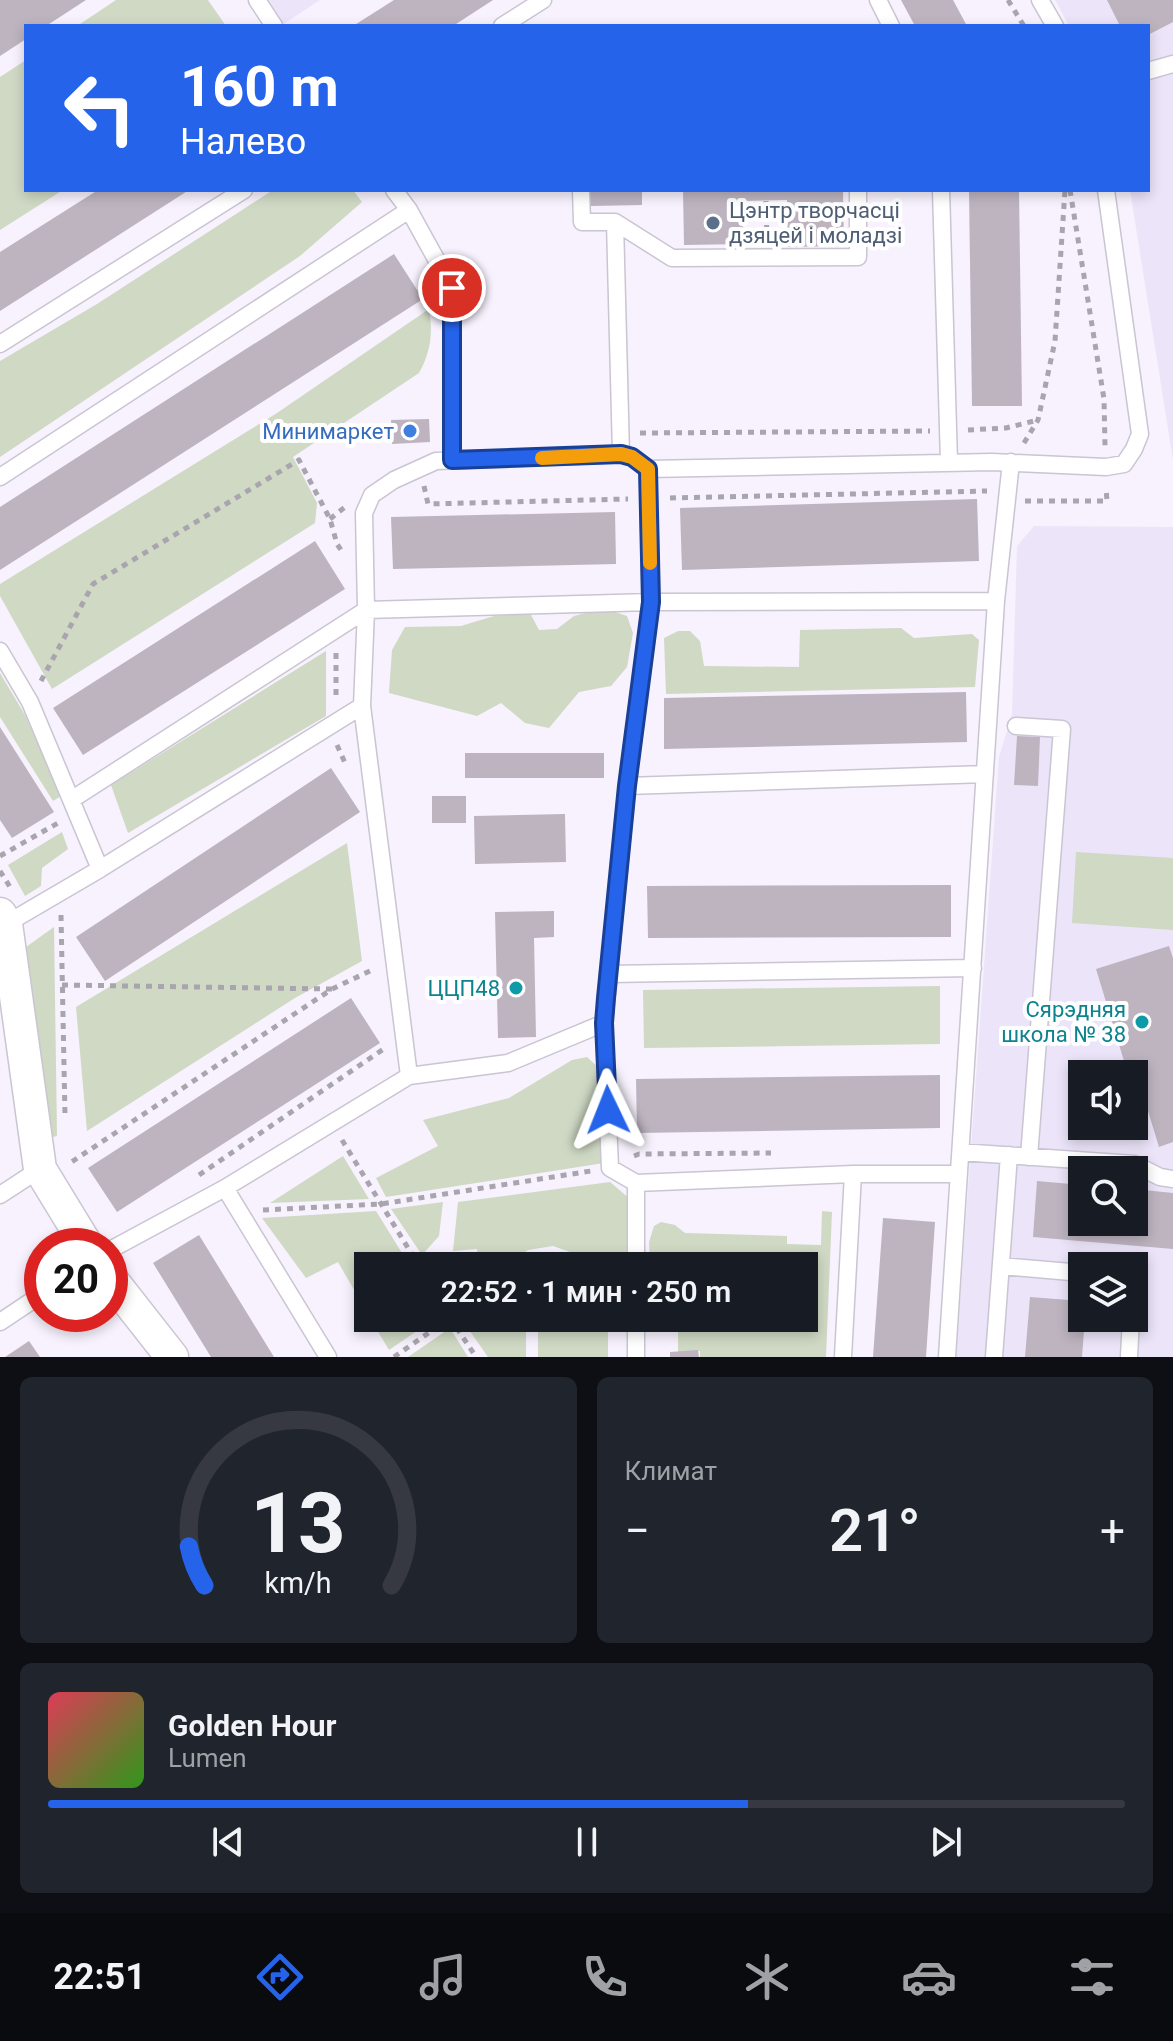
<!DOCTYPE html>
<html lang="ru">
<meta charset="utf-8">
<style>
body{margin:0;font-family:Roboto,sans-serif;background:#20242c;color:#f1f3f6;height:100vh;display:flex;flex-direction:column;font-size:30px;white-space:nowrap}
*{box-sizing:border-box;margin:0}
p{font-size:26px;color:#9ea1a6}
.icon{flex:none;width:44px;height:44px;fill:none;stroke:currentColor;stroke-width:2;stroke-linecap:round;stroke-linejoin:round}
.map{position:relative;height:1357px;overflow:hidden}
.panel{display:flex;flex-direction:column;gap:20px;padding:20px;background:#0d0f14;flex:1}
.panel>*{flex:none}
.top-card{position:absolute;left:24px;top:24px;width:1126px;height:168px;border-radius:0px;box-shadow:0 4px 12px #0003;background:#2563eb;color:#fff;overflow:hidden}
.tools{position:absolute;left:1068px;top:1060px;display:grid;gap:16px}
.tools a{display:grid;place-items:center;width:80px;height:80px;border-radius:0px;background:#171b24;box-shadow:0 4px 12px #0003;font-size:40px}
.speed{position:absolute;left:24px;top:1228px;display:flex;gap:16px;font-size:40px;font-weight:700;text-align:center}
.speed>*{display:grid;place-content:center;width:104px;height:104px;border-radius:50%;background:#171b24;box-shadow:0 4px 12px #0003;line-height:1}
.speed .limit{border:12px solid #d22;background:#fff;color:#111}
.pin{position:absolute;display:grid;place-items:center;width:68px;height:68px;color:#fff;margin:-34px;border:4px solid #fff;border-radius:50%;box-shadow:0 2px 8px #0007}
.me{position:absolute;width:88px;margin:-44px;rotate:358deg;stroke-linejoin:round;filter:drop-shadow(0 0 6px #0008)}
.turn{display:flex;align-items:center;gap:28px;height:168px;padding:0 24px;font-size:36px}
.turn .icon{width:104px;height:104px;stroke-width:2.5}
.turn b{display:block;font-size:56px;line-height:68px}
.big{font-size:60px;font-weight:600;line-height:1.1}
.panel .widget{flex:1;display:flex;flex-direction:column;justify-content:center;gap:12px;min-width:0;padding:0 28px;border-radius:12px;background:#20242c}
.panel .dial{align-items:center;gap:0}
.dial svg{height:208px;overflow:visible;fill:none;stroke:#363941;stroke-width:7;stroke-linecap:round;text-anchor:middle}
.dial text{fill:#f1f3f6;stroke:none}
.song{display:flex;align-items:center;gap:24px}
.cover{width:96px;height:96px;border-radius:12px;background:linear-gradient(135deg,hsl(350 70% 55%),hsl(110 70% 35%))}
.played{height:8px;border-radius:4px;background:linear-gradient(90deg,#2563eb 65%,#363941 65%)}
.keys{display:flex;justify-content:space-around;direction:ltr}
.heat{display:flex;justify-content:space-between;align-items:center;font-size:44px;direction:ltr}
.panel .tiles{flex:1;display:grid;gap:20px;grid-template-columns:1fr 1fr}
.widget:last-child{grid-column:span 2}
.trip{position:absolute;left:354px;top:1252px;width:464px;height:80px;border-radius:0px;background:#171b24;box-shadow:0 4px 12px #0003;font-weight:600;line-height:80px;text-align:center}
.tabs{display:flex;height:128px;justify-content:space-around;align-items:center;background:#090b0e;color:#9ea1a6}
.tabs .icon{width:56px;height:56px}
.tabs .on{color:#2563eb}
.tabs b{font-size:36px;color:#f1f3f6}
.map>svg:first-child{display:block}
.built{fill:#ece4f9;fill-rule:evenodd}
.green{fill:#cfd9c4}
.building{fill:#bdb4c0}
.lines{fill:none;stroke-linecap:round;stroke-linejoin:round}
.service-casing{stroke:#cac5d2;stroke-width:19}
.minor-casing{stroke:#cac5d2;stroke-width:35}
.path{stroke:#a9a5ae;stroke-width:5;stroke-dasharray:6 6;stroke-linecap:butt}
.service{stroke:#fff;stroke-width:16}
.minor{stroke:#fff;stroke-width:32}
.route-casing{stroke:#184099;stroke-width:20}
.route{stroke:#2563eb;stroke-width:14}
.slow{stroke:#f59e0b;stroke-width:14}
.service-dot{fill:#5c6f8a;stroke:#fff;stroke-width:3}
.shop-dot{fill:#3f7fe0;stroke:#fff;stroke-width:3}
.culture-dot{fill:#0f9aa8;stroke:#fff;stroke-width:3}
.labels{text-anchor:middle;stroke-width:8;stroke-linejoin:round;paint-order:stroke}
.service-label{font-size:22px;fill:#4e5e75;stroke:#fff;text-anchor:start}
.shop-label{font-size:22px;fill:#366cbe;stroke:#fff;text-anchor:end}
.culture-label{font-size:22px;fill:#0d838f;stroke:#fff;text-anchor:end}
</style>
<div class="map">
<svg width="1173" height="1357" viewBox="0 0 1173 1357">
<rect width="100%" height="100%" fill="#f7f2fd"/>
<path class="built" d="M266,0H320L282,25Z
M1055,0H1173V460L1130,190H1148V26H1069Z
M1034,526L1173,527V1357H956L999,757L1012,714L1017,546ZM1082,1074H1134V1126H1082ZM1082,1170H1134V1222H1082ZM1082,1266H1134V1318H1082Z"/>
<path class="green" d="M116,0H208L226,26H77Z
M26,60V190H63L0,230V77Z
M273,190H353L362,202L300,256L0,457V361L97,304Z
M429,309C433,333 431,351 419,373L293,457L317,503L315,523L52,689L0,596V584L277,413Z
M604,608L627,616L633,633L627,667L611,686L579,692L549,728L525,723L501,703L477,716L389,693L392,650L405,627L461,626L494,616L530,613L539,630L557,629L574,616Z
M901,628L914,638L972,634L979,640L975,687L666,694L664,638L678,631H690L700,641L704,666L799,667L800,630Z
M326,651V716L128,833L111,785Z
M0,673L25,715L61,796L53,801L0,717Z
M62,832L68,849L42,868L41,886L25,896L8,865Z
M347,843L362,961L295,998L87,1131L76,1007Z
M1076,852L1173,858V930L1072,923Z
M54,927L57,1136L45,1139L19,966L26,947Z
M940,986V1044L644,1048L643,990Z
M587,1057L598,1067L604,1163L386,1197L376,1178L438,1146L423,1120L509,1098L572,1060Z
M343,1156L369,1199L270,1203Z
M610,1182L630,1199V1266H599L587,1258L553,1246L528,1250L504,1266H478L477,1249L453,1251L458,1202Z
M443,1202L439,1236L422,1255L391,1209Z
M376,1211L410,1266H368V1314L338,1262L306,1278L262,1218Z
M822,1211L832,1212L826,1357H700V1351L678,1352V1324L651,1325V1318H804V1266H650L649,1242L654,1226L661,1222L675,1225L685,1233L787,1236V1244L821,1245Z
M370,1318H436L389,1350Z
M526,1326V1357H488L467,1327Z
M608,1326V1357H538V1327Z
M450,1328L468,1357H408Z"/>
<path class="building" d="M0,0H86L46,26H26V39L0,56Z
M394,0H493L453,26H353Z
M901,0H953L967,26H915Z
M1107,0H1173V22L1148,35V26H1120Z
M98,190H189L0,311V252Z
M590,190H642V205L590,206Z
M683,190H843L844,246L788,247L787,200L742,201L743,244L684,245Z
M969,190H1019L1022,406H972Z
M394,254L423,299L0,570V507Z
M429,419L430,442L392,444L391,420Z
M977,499L979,561L682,570L680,508Z
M615,512L616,564L393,569L391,517Z
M315,541L345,589L83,755L53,708Z
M966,692L967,742L664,749V698Z
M0,727L54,812L12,838L0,820Z
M1017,736L1040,737L1038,786L1014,785Z
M465,753H604V778H465Z
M331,768L360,812L105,981L76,937Z
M432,796H466V823H432Z
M565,814L566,862L475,864L474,816Z
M951,885V937L648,938L647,886Z
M554,911V937L534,938L536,1037L498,1038L495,912Z
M1169,946L1173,958V1142L1159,1147L1148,1111L1140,1113L1134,1095V1074H1128L1096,969Z
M351,998L380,1043L117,1212L88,1168Z
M940,1075V1128L637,1133L636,1079Z
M1037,1181L1082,1185V1222H1134V1189L1173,1193V1249L1033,1237Z
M883,1218L935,1222L926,1357H873Z
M199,1235L274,1357H211L153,1263Z
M1030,1297L1082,1301V1318H1085L1082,1357H1025Z
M29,1341L40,1357H5Z
M698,1350L699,1357H670V1352Z"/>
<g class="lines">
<defs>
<path id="service" d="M257,0L274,26
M878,0L891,26
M1040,0L1055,26
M502,26L543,0
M1148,71L1173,64
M394,190L409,210L452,288V460
M581,190L582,222H615L672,258L858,257V190
M941,190L949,462
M615,222L621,454
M0,344L244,190
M648,469L651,602L627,786L604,1023L610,1168L636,1183L853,1174H959
M0,477L409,210
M0,651L30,702L100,869L6,924
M1016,726L1062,729L1029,1157
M627,786L985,774
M71,800L366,610L651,602L996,601
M100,869L362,706
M608,974L973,968
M409,1076L362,706L366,610L364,513L372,495L394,480L436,461L621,454L632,457L648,469L992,462L1106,467L1124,464L1134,449L1140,434L1106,190
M961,1152L1134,1164L1160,1177L1173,1179
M636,1183V1266
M225,1188L409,1076L508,1063L604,1023
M0,1195L40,1169
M110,1250L225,1188L328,1357
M1001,1266L1082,1273
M636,1318V1357
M0,1322L42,1294
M843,1357L853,1174
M947,1357L996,601L1011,462
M994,1357L1009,1155
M1129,1357L1131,1318"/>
<path id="minor" d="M0,914L6,924L40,1169L87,1246
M110,1278L172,1357"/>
</defs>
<use href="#service" class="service-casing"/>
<use href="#minor" class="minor-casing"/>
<path class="path" d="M1008,0L1024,26
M1070,190L1104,399L1105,446
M766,201L767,240
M968,430L1006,428L1038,420
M640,433L930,431
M1024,443L1038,420L1055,341L1065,190
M424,486L428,504L628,499
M670,498L987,491
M1025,501H1107L1106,488
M330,519L345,507
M336,653V699
M41,681L93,584L299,460L330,519L337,544L343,553
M337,745L346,765
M0,856L58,823
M0,871L10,887
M61,915L65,1116
M62,985L332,989L70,1163
M332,989L372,970L371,967
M342,1140L419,1266
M634,1156L639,1154L771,1153
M199,1175L385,1048
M263,1210L381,1204L591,1171
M517,1266C539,1254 564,1251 586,1266
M450,1318L476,1357
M394,1357L450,1318"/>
<use href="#service" class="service"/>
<use href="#minor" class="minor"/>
</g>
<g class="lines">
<defs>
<path id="route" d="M452,288V460L621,454L632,457L648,469L651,602L627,786L606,998L604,1023L608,1110"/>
</defs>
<use href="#route" class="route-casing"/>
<use href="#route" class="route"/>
<path class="slow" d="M542,458L621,454L632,457L648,469L650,563"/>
</g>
<circle class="service-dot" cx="713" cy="223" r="8"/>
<circle class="shop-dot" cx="410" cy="431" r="8"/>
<g class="culture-dot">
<circle cx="516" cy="988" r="8"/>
<circle cx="1142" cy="1022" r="8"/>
</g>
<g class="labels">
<g class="service-label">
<text x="729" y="218">Цэнтр творчасці<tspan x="729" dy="25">дзяцей і моладзі</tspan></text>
</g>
<g class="shop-label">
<text x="394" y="439">Минимаркет</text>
</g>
<g class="culture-label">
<text x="500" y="996">ЦЦП48</text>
<text x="1126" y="1017">Сярэдняя<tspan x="1126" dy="25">школа № 38</tspan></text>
</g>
</g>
</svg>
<div class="tools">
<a><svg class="icon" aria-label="sound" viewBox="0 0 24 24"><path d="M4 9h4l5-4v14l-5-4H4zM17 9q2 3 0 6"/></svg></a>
<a><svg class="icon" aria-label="search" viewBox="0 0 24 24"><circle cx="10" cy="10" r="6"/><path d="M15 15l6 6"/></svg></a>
<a><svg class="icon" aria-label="layers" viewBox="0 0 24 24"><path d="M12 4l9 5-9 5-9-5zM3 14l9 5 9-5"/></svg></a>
</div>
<div class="speed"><div class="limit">20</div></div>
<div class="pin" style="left:452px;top:288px;background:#d93025"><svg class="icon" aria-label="arrive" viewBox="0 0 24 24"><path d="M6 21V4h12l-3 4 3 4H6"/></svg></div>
<svg class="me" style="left:608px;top:1110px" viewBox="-20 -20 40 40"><path d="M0-17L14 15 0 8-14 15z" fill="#2563eb" stroke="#fff" stroke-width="4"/></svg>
<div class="trip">22:52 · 1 мин · 250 m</div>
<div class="top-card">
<div class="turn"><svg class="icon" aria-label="left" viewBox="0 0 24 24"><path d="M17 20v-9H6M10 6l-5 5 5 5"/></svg><div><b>160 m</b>Налево</div></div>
</div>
</div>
<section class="panel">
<div class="tiles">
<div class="widget dial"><svg viewBox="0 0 100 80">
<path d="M14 69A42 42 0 1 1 86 69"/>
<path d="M14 69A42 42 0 0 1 8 54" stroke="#2563eb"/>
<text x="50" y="56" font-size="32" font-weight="700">13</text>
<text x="50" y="72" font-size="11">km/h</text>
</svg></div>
<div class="widget"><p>Климат</p>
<div class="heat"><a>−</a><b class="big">21°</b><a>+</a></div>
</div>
<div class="widget">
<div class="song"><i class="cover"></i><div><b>Golden Hour</b><p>Lumen</p></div></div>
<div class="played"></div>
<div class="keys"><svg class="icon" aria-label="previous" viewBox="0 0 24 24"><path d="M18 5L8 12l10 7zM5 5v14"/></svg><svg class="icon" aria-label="pause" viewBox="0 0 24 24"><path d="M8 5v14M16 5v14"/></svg><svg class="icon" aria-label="next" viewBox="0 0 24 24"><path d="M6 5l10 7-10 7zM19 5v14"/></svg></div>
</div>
</div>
</section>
<nav class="tabs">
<b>22:51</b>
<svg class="icon on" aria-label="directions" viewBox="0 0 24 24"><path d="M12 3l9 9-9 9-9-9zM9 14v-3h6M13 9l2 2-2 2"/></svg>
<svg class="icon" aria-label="music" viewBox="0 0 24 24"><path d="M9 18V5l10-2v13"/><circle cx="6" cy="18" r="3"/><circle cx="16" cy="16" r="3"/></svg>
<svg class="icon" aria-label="phone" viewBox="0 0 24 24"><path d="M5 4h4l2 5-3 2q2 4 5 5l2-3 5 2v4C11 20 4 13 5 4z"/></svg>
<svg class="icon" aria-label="climate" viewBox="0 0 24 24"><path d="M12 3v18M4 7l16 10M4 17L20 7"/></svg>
<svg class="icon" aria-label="car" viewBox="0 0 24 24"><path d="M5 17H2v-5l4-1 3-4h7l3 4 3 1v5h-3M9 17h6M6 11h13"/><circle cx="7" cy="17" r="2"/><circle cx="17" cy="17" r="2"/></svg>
<svg class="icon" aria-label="filters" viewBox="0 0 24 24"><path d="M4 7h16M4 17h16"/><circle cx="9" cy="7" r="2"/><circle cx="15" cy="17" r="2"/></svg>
</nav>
